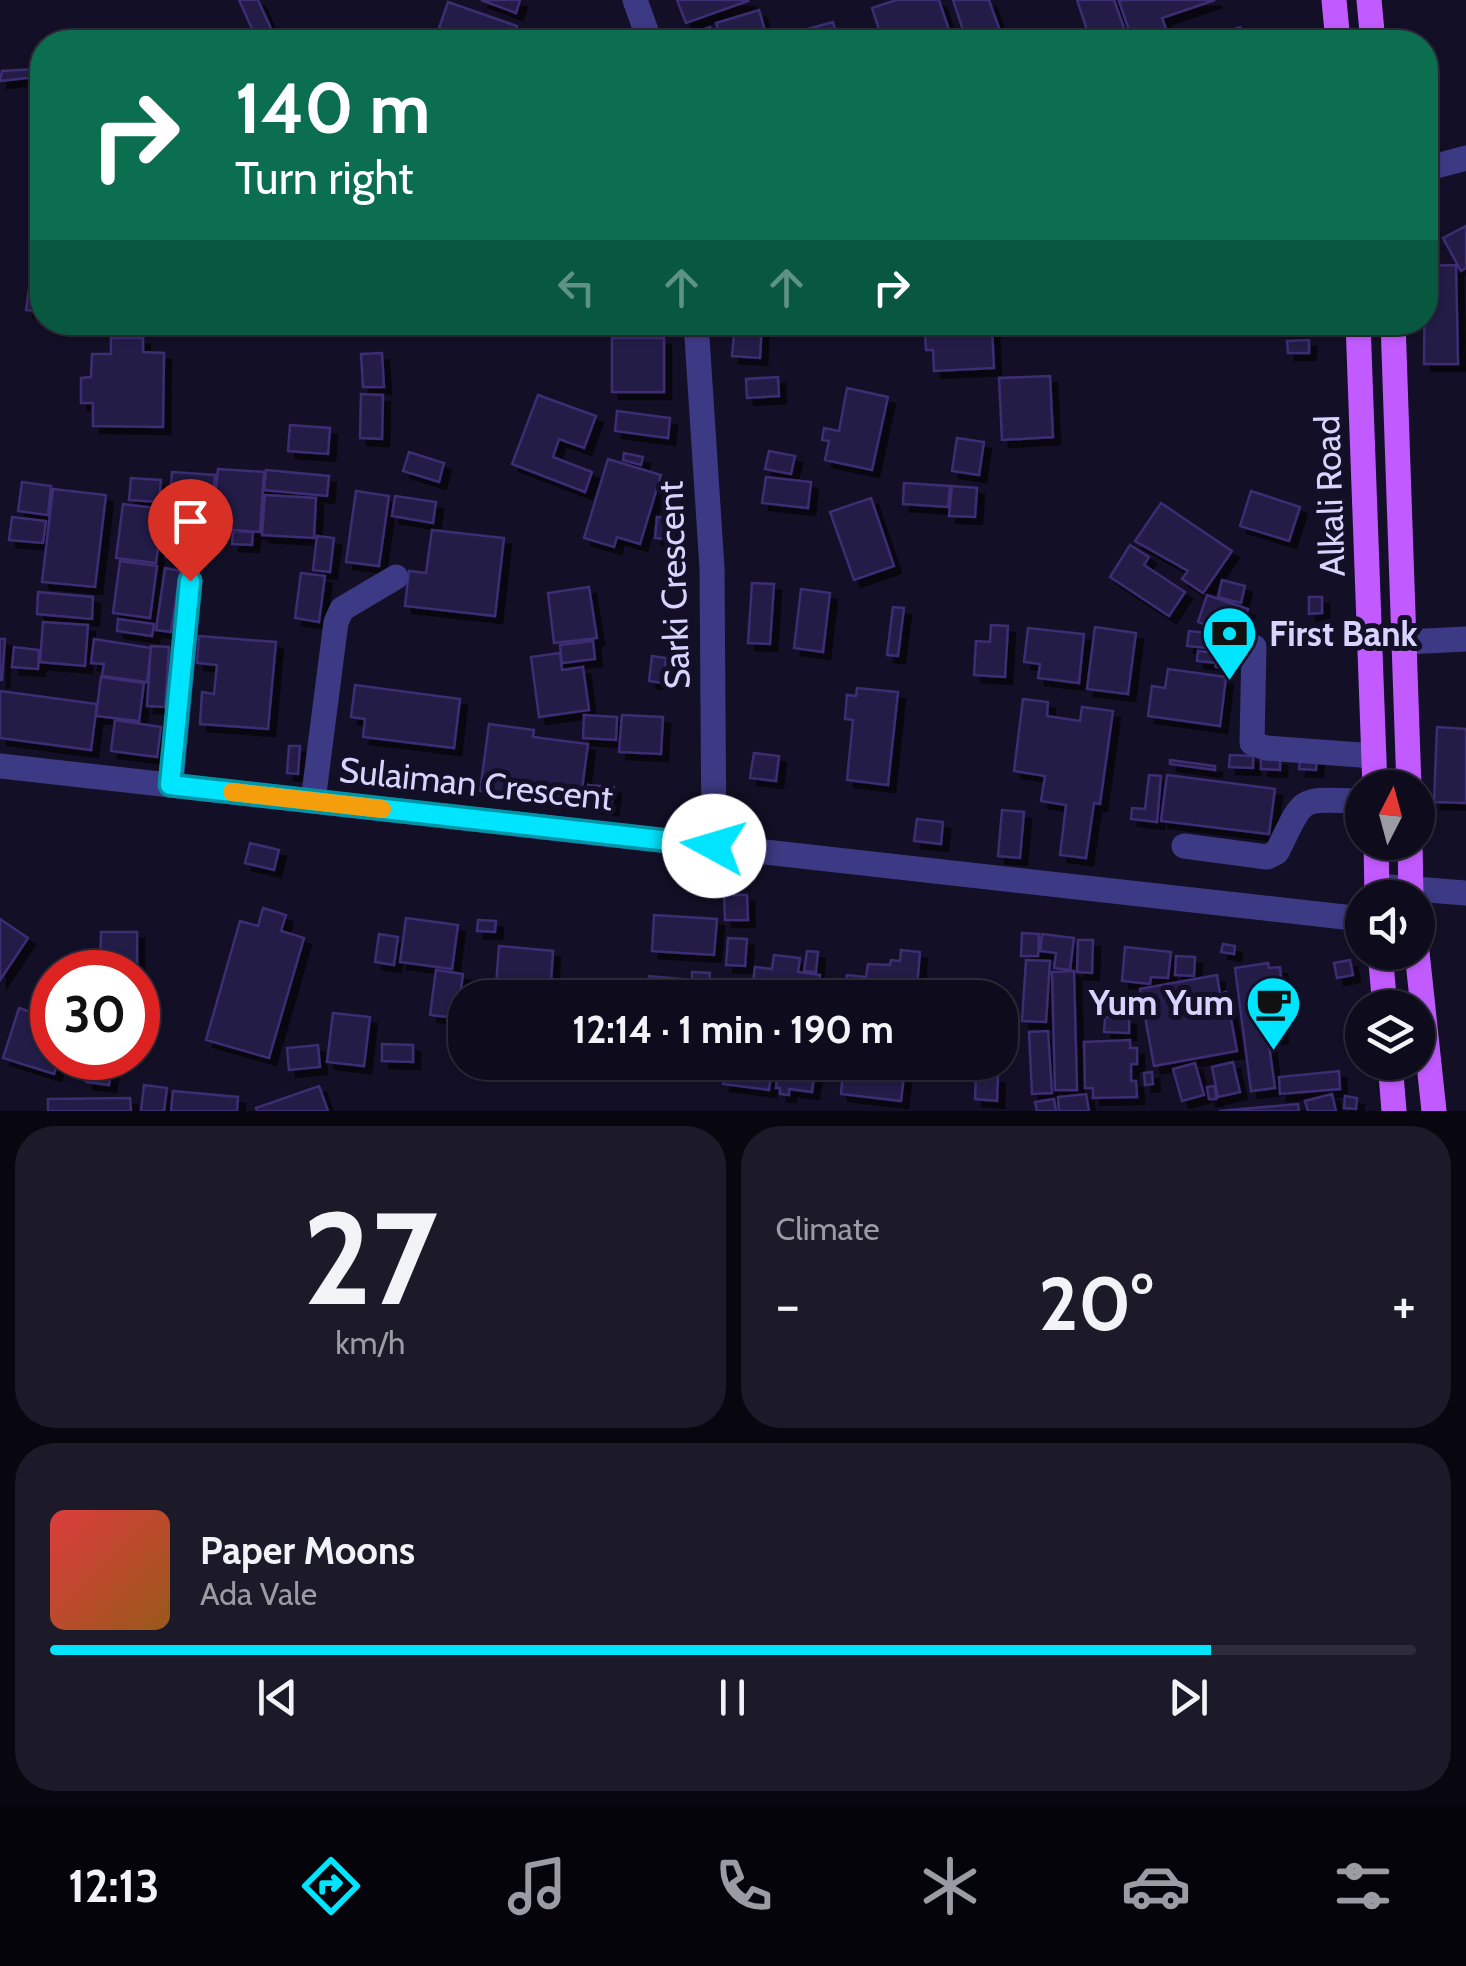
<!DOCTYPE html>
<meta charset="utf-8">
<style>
body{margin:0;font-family:Cabin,sans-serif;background:#1c1929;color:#f1f3f6;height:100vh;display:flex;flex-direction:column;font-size:38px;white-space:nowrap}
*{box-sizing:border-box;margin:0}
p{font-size:32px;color:#9b9ba3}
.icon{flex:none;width:55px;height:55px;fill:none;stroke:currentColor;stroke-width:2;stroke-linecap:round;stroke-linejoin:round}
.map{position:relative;height:1111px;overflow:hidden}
.panel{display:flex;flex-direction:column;gap:15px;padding:15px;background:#08060f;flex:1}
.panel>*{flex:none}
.top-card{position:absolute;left:30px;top:30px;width:1408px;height:305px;border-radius:40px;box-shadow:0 2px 8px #0004,0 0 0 2px #2e2b3b;background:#0b6e4f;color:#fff;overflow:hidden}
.needle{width:65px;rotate:6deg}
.fabs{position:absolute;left:1345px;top:770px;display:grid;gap:20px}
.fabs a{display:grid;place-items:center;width:90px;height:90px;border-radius:50%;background:#0e0b1c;box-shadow:0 2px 8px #0004,0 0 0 2px #2e2b3b;font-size:50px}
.speed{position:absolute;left:30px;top:950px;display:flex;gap:20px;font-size:50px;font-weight:700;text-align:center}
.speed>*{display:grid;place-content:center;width:130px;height:130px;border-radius:50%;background:#0e0b1c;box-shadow:0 2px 8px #0004,0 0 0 2px #2e2b3b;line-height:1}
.speed .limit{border:15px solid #d22;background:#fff;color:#111}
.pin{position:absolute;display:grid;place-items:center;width:85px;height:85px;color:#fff;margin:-102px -42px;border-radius:50% 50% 50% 0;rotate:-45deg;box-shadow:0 0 10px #0007}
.pin .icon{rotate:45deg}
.me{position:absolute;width:110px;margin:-55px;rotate:276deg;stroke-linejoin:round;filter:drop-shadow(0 0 8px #0008)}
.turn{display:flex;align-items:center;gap:35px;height:210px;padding:0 40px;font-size:45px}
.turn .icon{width:130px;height:130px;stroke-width:2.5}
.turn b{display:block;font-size:70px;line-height:85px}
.lanes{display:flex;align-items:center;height:95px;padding:0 40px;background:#0003;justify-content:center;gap:50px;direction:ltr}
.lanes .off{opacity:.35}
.big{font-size:75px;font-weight:700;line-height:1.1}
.panel .tile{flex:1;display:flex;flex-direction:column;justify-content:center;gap:15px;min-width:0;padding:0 35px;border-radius:40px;background:#1c1929}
.panel .dial{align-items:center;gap:0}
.dial b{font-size:130px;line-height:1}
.song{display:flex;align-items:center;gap:30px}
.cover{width:120px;height:120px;border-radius:15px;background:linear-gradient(135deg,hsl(0 70% 55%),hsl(30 70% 35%))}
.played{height:10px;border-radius:5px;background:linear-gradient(90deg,#00e5ff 85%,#2e2b3b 85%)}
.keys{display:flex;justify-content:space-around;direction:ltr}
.heat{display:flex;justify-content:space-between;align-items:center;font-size:55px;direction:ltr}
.panel .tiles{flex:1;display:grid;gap:15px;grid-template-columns:1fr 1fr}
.tile:last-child{grid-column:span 2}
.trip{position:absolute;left:448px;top:980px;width:570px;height:100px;border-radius:40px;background:#0e0b1c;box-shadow:0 2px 8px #0004,0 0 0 2px #2e2b3b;font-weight:700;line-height:100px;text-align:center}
.tab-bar{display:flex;height:160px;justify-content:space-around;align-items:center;background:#06040b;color:#9b9ba3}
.tab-bar .icon{width:70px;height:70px}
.tab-bar .selected{color:#00e5ff}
.tab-bar b{font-size:45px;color:#f1f3f6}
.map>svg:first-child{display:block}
.building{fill:#241b47;stroke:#3b2d73;stroke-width:2.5;filter:url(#shadow)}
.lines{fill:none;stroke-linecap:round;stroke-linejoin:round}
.minor{stroke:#3d3a85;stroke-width:25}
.major{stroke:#c25bff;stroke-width:25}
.route-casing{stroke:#0095a6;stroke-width:25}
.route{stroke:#00e5ff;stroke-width:18}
.slow{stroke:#f59e0b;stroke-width:18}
.labels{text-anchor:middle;stroke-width:10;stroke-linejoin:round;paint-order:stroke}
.street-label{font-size:35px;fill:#d9d4ff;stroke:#130f26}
.poi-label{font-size:35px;font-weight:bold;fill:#d9d4ff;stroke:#130f26;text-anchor:start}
</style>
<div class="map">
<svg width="1466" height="1111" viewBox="0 0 1466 1111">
<defs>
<filter id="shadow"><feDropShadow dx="7" dy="7" stdDeviation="0" flood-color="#0009"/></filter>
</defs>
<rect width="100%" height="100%" fill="#130f26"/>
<path class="building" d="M239,0H258L277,42H258Z
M481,0H520L516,13Z
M677,0H747L748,1L686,23Z
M896,0H939L953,42H883L872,8Z
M953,0H989L1004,42H967Z
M1077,0H1114L1129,42H1091Z
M1124,0H1215L1162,18L1171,42H1133L1119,1Z
M448,2L517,26L512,42H482L439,28Z
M759,10L766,34L737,42H722L716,23Z
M833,22L838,40L807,42L804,30Z
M710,27L716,42H686L684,36Z
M1240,27L1245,42H1195Z
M35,69L36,77L0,81L2,71Z
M42,119V178L31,121Z
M1466,226V268L1461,271L1443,238Z
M1456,265L1458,364H1424L1425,266Z
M32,268L42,270V312L26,310Z
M735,322H762L760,358L732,356Z
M932,322H984V329H992L994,368L934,371L933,350H926L925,332H932Z
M111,338H143V352L164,353L163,427L93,426V403H81V378L91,377L92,354H111Z
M612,338H664V392H612Z
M1309,340V353H1288L1287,341Z
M382,353L384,387H363L361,354Z
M1050,376L1053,437L1002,440L999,378Z
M778,377L779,396L747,398L746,379Z
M847,388L888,397L872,470L825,460L829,441L822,440L824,428L839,431Z
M361,394L383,395L382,439L360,438Z
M538,395L596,416L584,448L559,439L553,457L592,472L585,492L512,464Z
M617,411L670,418L668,438L615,431Z
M290,425L330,428L328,454L288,451Z
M957,438L984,442L979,475L952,471Z
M769,451L795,456L791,474L765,469Z
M409,452L444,463L439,482L403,471Z
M624,453L643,457L641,465L623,460Z
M608,459L661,475L640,544L617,537L614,547L584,538Z
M218,469L264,472L260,532L221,529L223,498L215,497Z
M266,470L329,476L327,496L264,490Z
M172,472L215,475L211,528L168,525Z
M766,477L811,482L808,508L762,503Z
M131,478L161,480L159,502L129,500Z
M22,482L51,486L48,515L18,511Z
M904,483L950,486L948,507L903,504Z
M952,486L977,488L975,517L949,516Z
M53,489L106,495L95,587L42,582Z
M356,491L389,496L379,566L346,562Z
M1251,491L1300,507L1289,541L1240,526Z
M265,495L316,498L314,538L262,535Z
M395,496L436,502L433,523L392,516Z
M871,498L894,566L854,580L830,512Z
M1161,503L1232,551L1203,593L1182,579L1188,571L1135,541Z
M123,504L163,509L156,563L116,558Z
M12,517L46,521L43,543L9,540Z
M657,517L675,519L673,540L655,538Z
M432,530L504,538L495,616L405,606L409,571L426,573Z
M233,531L253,532L252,545L232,544Z
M317,536L334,538L330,572L313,570Z
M167,542L182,543L181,558L166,557Z
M1130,545L1149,557L1144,565L1185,592L1169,616L1110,577Z
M120,561L157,566L150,618L113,613Z
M165,568L180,571L171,632L156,630Z
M301,573L325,576L319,622L295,618Z
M1222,580L1245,586L1241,603L1218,597Z
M752,583L774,584L770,644L748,643Z
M589,587L597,638L554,643L548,593Z
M801,589L830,593L823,652L794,648Z
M38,592L93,597L92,619L37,614Z
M1207,595L1248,609L1238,636L1198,622Z
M1309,597H1322V613L1309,614Z
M893,607L904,608L898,656L887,655Z
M118,619L154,624L152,636L117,631Z
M43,622L88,625L85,666L40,662Z
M991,625L1008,626L1005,677L974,675L976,641L990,642Z
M1294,626L1313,629L1311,641L1292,639Z
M1095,627L1136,633L1128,694L1087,689Z
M1028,628L1084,634L1079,683L1038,678L1040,664L1024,662Z
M1189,631L1227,635L1225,650L1187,646Z
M199,636L276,642L268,729L200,724L202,692L214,694L217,665L197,663Z
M0,639H5L2,680H0Z
M94,639L151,648L147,682L102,676L104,664L91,663Z
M593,641L595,659L562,663L560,645Z
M151,646L169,647L165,707L147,706Z
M14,647L39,650L38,669L12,667Z
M1198,651L1225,654L1224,668L1216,667V663L1197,661Z
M560,653L562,670L583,667L589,710L539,717L531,657Z
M652,656L666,658L663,683L649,681Z
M1168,669L1226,677L1220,726L1148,716L1152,686L1165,688Z
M101,677L144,683L139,721L96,716Z
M355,685L460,699L454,748L363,737L365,719L351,717Z
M857,688L898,692L888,785L847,780L853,720L845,719L847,695L856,696Z
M0,691L97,704L91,750L0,738Z
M1023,699L1048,702L1047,716L1080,721L1082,707L1113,711L1100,804L1094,803L1086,858L1060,855L1066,805L1041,801L1045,776L1014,771Z
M584,715L617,717L616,740L583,738Z
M622,715L663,717L661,754L619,752Z
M115,720L161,727L157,757L111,751Z
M489,724L534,730L533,737L588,744L580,804L480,791Z
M1437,727L1466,729V803L1434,802Z
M289,746H300L298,774L287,773Z
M754,753L779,756L776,781L750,778Z
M1230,755L1253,756V768L1229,767Z
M1261,758L1280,759V770L1261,769Z
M1300,759H1317L1316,770L1299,769Z
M1170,760L1215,766V770L1170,764Z
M1149,775L1161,776L1157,822L1131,819L1132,808L1145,809Z
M1167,775L1275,789L1269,834L1161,821Z
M588,785L614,787L611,808L586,805Z
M1002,810L1024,812L1020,858L998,856Z
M917,819L943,822L941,844L914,841Z
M250,843L279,850L274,870L245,863Z
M724,895H747L748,920H725Z
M263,908L286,915L281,931L304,938L269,1058L206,1040L240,921L258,926Z
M654,915L717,919L714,955L652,951Z
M406,918L458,925L452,969L400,962Z
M0,919L28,938L0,980Z
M478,920L496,921L495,932L477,931Z
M101,932H137V972H100Z
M1022,933L1039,934L1038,956H1021Z
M379,934L398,937L394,965L375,962Z
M1042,934L1074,938L1070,970L1054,968L1056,953L1040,951Z
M728,938L747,939L745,966L726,965Z
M1078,940H1093L1092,973L1077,972Z
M1223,944L1235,946L1234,954L1221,952Z
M499,946L553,951L550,998H495Z
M1125,947L1171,952L1168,978L1151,977L1150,984L1122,981Z
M901,950L920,952L916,998H844L847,975L866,977L868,964L890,965L891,960L900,961Z
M807,951L818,952L816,972L804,971Z
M774,955L800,958L798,972L820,975L817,998H751L755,967L772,969Z
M1176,956L1195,957L1194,976L1175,975Z
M1026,960L1050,961L1046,1022L1022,1021Z
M1350,960L1353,975L1337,978L1334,963Z
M1268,963L1269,968L1280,967L1282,986L1262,988L1265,1018L1279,1016L1281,1036L1268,1038L1275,1088L1251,1091L1235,968Z
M436,970L463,974L457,1018L430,1015Z
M1074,971L1077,1090H1055L1052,972Z
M692,972L710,973L708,998H647L649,976L692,980Z
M1217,975L1220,994L1226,992L1237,1051L1154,1066L1140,989Z
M940,990L1001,997L1000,1001V998H939Z
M19,1008L52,1019V1058H59L54,1074L3,1058Z
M333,1013L370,1017L364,1066L327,1062Z
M1105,1017L1129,1018V1033L1104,1032Z
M1048,1031L1052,1093L1032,1094L1029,1032Z
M1130,1040V1048H1137V1064H1131V1081H1136L1137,1097L1093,1098V1088H1085L1084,1042Z
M382,1044L413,1045V1062L382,1061Z
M318,1045L320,1067L289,1070L287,1048Z
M726,1062L773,1063L769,1090L723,1084Z
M844,1062L905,1067L901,1101L841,1094Z
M1233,1062L1240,1092L1218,1097L1212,1067Z
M1195,1063L1204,1095L1182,1101L1173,1069Z
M778,1065L815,1069L812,1092L789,1089V1095L780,1094V1088H776Z
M88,1067L111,1070L109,1085L86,1082Z
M1339,1071L1340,1089L1280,1094L1279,1077Z
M1152,1072L1153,1084L1145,1085L1144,1073Z
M976,1075L998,1077L997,1101L975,1099Z
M144,1085L167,1088L164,1111H141Z
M319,1086L328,1111H257L256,1108Z
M1215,1086L1216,1099H1209L1207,1087Z
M173,1091L238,1097L237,1111H171Z
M1086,1094L1089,1111H1059L1058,1097Z
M1332,1094L1336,1111H1308L1305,1101Z
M1345,1096L1357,1098L1356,1109L1344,1108Z
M130,1098L131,1111H48V1099Z
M1054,1099L1056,1111H1037L1035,1102Z
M1298,1104L1299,1111H1219Z"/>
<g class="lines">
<path class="minor" d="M635,0L650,42
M1425,169L1466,158
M696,322L712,568L714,846
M1406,642L1466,639
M1254,647L1252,743L1266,748L1374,756
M0,766L1362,919
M171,785L190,581
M313,801L336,622L342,609L396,577
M1184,846L1267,857L1277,852C1306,793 1297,800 1362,801
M1377,886L1466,893"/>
<path class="major" d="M1334,0L1338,42
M1369,0L1373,42
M1358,322L1375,788
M1393,322L1409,788
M1376,842L1377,898
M1410,842L1411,898
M1380,952L1385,1008
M1417,952L1434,1111
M1390,1062L1394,1111"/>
</g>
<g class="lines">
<defs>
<path id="route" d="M190,581L170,785L714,846"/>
</defs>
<use href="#route" class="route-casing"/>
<use href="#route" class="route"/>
<path class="slow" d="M232,792L382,809"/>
</g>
<defs>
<symbol id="bank-pin" viewBox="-11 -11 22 30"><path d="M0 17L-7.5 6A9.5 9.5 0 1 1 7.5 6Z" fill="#00e5ff" stroke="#130f26"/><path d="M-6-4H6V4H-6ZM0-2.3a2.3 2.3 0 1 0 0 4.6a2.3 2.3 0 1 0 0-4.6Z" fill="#111"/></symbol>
<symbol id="cafe-pin" viewBox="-11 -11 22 30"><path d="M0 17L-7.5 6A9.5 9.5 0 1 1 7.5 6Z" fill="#00e5ff" stroke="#130f26"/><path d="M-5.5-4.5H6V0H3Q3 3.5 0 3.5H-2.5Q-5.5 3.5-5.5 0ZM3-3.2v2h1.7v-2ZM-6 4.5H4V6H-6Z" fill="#111"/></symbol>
</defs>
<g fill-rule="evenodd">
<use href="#bank-pin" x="1198" y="602" width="63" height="86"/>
<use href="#cafe-pin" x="1242" y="972" width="63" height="86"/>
</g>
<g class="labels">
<g class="street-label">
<text transform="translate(1330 496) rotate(-92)" y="12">Alkali Road</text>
<text transform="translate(674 585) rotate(-92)" y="12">Sarki Crescent</text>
<text transform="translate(476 784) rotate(6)" y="12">Sulaiman Crescent</text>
</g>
<g class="poi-label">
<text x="1269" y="646">First Bank</text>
<text x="1234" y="1015" text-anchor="end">Yum Yum</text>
</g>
</g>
</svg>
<div class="fabs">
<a><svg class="needle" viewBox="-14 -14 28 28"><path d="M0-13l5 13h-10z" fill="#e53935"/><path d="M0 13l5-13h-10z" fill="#9b9ba3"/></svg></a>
<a><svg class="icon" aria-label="sound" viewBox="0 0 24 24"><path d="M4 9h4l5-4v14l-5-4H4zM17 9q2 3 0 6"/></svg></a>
<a><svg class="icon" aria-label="layers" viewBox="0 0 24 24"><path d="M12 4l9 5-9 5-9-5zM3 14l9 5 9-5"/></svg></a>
</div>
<div class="speed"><div class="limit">30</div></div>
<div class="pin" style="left:190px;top:581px;background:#d93025"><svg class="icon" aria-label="arrive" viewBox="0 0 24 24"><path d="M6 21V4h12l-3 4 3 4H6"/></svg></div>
<svg class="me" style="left:714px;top:846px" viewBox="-20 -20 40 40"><circle r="19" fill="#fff"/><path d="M0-13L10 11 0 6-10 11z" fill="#00e5ff"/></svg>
<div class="trip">12:14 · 1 min · 190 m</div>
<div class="top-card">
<div class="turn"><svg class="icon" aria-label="right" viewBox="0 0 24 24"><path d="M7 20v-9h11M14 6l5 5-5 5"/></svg><div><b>140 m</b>Turn right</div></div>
<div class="lanes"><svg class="icon off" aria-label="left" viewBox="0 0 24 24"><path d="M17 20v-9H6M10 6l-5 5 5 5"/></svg><svg class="icon off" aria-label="ahead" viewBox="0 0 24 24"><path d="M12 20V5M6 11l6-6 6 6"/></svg><svg class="icon off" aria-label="ahead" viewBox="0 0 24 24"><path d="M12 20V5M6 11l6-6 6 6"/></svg><svg class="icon" aria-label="right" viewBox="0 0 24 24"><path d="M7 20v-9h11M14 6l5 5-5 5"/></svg></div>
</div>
</div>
<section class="panel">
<div class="tiles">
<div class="tile dial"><b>27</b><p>km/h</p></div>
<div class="tile"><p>Climate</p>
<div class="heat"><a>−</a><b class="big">20°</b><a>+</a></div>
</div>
<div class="tile">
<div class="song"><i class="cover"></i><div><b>Paper Moons</b><p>Ada Vale</p></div></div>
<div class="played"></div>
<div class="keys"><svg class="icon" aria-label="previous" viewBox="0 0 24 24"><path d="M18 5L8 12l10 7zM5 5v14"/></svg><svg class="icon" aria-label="pause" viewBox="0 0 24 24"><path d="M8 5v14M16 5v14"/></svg><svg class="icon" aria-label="next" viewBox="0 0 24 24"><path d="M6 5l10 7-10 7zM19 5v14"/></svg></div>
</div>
</div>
</section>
<nav class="tab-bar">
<b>12:13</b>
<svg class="icon selected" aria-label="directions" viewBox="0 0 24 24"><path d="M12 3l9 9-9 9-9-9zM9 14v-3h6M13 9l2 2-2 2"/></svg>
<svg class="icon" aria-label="music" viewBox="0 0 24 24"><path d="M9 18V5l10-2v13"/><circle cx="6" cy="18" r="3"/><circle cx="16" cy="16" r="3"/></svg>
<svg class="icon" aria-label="phone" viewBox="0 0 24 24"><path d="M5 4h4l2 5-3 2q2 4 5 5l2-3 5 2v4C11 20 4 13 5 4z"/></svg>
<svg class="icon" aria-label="climate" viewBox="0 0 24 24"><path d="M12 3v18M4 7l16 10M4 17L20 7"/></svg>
<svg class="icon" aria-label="car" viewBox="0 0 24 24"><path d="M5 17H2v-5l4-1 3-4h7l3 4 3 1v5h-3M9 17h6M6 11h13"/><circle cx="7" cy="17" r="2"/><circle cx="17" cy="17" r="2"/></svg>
<svg class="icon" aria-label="filters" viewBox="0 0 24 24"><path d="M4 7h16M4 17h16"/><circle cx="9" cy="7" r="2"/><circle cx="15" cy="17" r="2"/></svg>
</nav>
